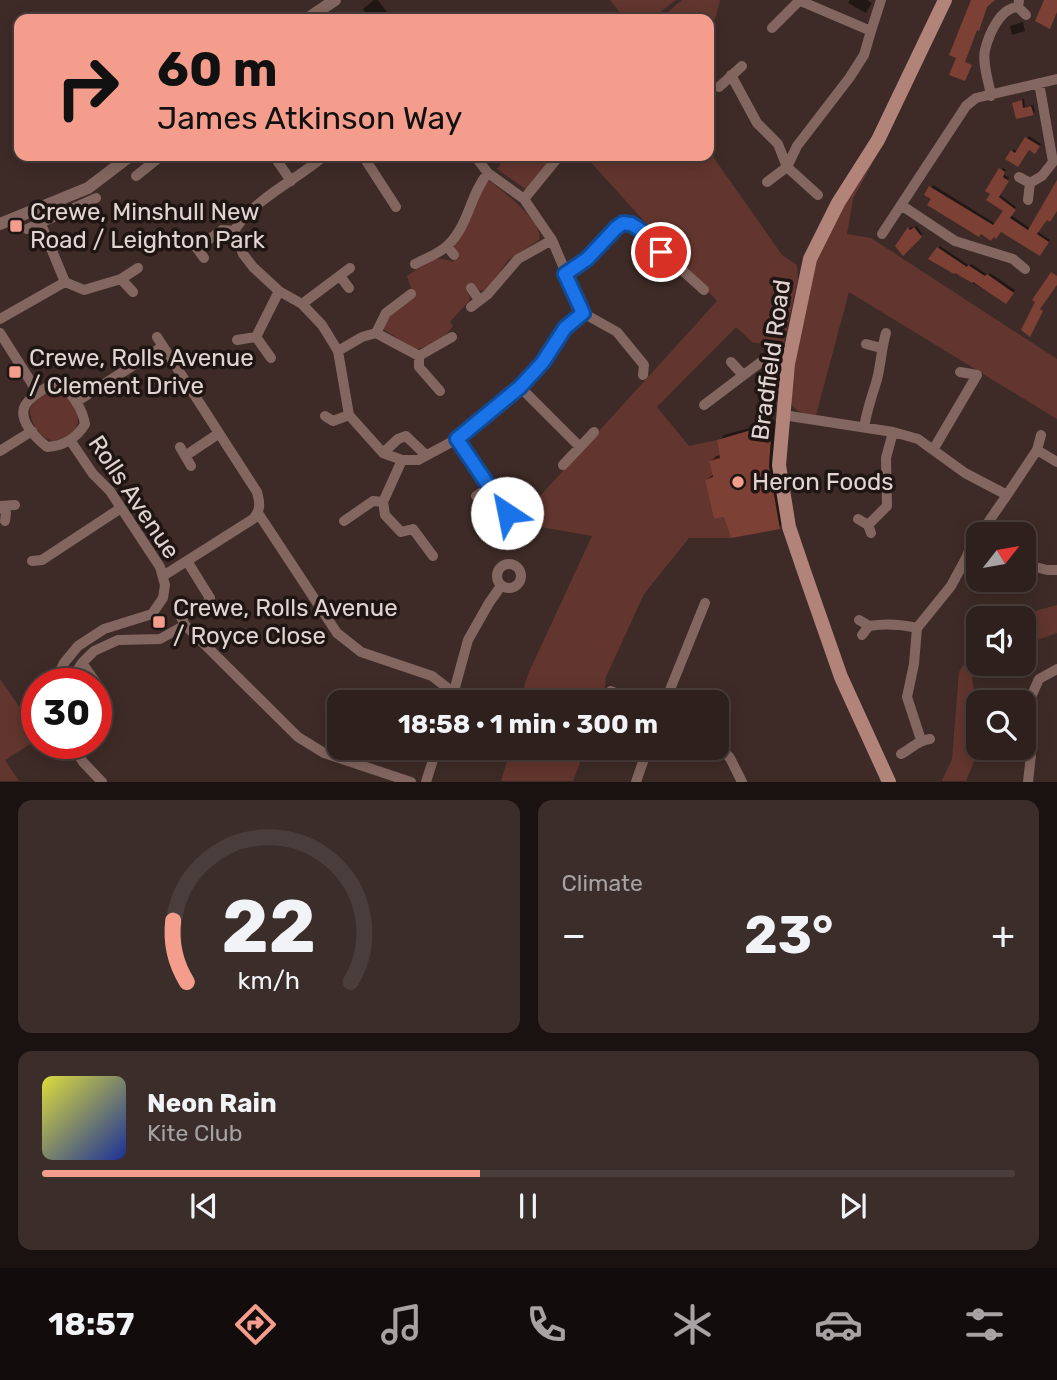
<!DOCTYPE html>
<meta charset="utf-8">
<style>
body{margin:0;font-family:Rubik,sans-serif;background:#3a2d2a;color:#f1f3f6;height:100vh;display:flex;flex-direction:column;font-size:26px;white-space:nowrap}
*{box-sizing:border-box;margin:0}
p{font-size:23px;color:#a7a3a4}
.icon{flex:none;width:38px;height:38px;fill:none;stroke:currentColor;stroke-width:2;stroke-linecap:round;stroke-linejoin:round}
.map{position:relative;height:782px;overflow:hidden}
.sheet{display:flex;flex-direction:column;gap:18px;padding:18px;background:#191210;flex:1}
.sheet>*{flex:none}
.top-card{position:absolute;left:14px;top:14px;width:700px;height:147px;border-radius:14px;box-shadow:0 4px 18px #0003,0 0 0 2px #493e3b;background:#f49d8c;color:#111;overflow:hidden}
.needle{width:46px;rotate:59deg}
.tools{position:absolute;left:966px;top:522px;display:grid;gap:14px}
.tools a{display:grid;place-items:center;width:70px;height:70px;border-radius:14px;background:#2e201d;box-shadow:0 4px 18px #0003,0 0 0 2px #493e3b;font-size:35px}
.speed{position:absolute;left:21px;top:668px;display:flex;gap:14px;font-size:35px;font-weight:700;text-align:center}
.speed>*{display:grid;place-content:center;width:91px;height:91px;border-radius:50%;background:#2e201d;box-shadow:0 4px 18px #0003,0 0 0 2px #493e3b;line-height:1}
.speed .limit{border:10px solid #d22;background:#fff;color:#111}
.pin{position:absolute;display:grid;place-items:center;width:60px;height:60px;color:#fff;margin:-30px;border:4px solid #fff;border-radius:50%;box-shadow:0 2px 7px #0007}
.me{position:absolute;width:77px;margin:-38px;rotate:326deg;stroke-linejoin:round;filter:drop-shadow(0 0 5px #0008)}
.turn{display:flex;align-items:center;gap:24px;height:147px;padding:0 28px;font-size:32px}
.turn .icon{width:91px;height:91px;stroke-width:2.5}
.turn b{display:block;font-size:49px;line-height:60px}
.big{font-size:52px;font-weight:700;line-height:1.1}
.sheet .card{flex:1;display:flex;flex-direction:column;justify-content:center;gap:10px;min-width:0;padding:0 24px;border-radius:14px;background:#3a2d2a}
.sheet .dial{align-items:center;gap:0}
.dial svg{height:182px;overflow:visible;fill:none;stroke:#493e3b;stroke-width:7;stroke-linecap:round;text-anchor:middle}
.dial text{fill:#f1f3f6;stroke:none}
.song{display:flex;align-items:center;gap:21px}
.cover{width:84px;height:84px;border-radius:10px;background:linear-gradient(135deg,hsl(60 70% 55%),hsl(230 70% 35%))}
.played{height:7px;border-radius:4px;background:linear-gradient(90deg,#f49d8c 45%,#493e3b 45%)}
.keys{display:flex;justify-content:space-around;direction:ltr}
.heat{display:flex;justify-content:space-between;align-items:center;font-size:38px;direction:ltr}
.sheet .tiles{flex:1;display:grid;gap:18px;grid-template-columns:1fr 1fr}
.card:last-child{grid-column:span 2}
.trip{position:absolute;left:327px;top:690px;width:402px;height:70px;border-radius:14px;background:#2e201d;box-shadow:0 4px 18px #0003,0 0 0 2px #493e3b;font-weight:700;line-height:70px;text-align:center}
.dock{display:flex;height:112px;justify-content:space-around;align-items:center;background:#120d0c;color:#a7a3a4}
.dock .icon{width:49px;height:49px}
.dock .current{color:#f49d8c}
.dock b{font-size:32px;color:#f1f3f6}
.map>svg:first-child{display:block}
.green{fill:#62362e}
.shadow{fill:#0007}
.building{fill:#7d4035}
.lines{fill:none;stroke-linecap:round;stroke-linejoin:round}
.minor{stroke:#836660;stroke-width:10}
.tertiary{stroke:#836660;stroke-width:12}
.secondary{stroke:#b18379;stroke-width:14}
.route-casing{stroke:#114b97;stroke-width:18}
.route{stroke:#1a73e8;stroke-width:12}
.poi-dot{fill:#f49d8c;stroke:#1f1614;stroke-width:2.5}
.labels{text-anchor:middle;stroke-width:7;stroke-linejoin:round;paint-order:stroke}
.poi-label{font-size:24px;fill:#e1d4d1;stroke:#1f1614;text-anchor:start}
.street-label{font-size:24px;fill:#e1d4d1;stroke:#1f1614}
</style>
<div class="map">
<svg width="1057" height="782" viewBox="0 0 1057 782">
<rect width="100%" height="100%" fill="#3e2b27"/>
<path class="green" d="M610,0H676L651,19H625Z
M682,0H720L715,19L709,24V19H660Z
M881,147L853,199L847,234L871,238L1057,359V419L849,292L816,415C802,413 791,412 790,396C798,351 802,302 817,259C832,219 858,183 881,147Z
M709,151L782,255L797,265L798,279L781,356L772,355L771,344L753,343L736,327L657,407L689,446L717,440L720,458L709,461L713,477L705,480L714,519L724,517L731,538H689L644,594L606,677L603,702H524L525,698L521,696L529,672L592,536L524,524L531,506L717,301L585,156H709Z
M505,156H558L527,190L497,169Z
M490,181C504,193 544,221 539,240L508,260L488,289L480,291L472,284L466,288L470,298L469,301L450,322L453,326L441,341L415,350L383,329L389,315L414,297L407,276C421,267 435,252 452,262L459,258L454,248L456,243L485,182Z
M57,391C66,393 68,398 73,405C85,425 74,436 54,441C40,439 30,422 30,409C34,399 47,392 57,391Z
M1057,605V633L1024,645V618H1010Z
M978,643V663H982L972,678L978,712V747H980L966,781H942L952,759L959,672Z
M0,679L30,722L37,717V740L5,760L19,781H0Z
M511,747H586L573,781H501Z"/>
<path class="shadow" d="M374,0H378L392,19H370L363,9Z
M850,0H867L872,3L866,13L848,3Z
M1023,22L1025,31L1012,35L1010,26Z
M1024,99L1025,107L1033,105L1035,112L1033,114L1014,103Z
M1029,136L1041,144L1037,150L1029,148L1020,163L1012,151L1014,149L1018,152Z
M1003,168L1006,170L1003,174L1009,178L1000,195L1016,207L1011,215L1031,229L1057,183V209L1047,218L1038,232L1050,240L1041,252L926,194L933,185L996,224L1006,211L988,200Z
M917,226L922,234L903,253L897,246L909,228Z
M940,246L970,266L971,264L988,275L990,273L1015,290L1008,300L1006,302L931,259Z
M776,421L784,522L779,527L725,515L706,480L714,474L711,461L716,456L721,455L719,441L724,435Z"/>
<path class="building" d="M971,0H995L987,7L979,31L977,30L965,62L972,65L965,81L949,75L956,58L949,55Z
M1044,0H1057V12L1050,29L1035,21Z
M1022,100L1023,108L1031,106L1034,115L1016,119L1012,103Z
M1025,137L1040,146L1035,154L1029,150L1018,167L1005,159L1011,150L1015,153Z
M999,168L1005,172L1003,177L1009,181L999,197L1016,210L1010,218L1028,230L1057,180V211L1050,222L1047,220L1037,234L1049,242L1040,256L1001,232L996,239L994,237L991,241L981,234L979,237L927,205L931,199L924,195L929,186L993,225L1003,211L986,200L990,194L985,191Z
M908,227L910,230L914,227L922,237L903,256L895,246Z
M937,247L967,267L968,265L985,276L987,274L1014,293L1006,304L973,282L972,283L955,273L954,274L928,259Z
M1051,272L1057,276V285L1040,309L1043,311L1030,337L1021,330L1035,302L1032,300Z
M772,424L769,466L780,529L731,538L724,517L714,519L705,480L713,477L709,461L720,458L717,440Z"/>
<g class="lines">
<path class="minor" d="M1019,0L1018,7L1026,15
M772,28L799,1
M871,31L881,0
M731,75L757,123L778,144L787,167L818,195
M719,87L742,66
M991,96C989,82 982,64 985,50C989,34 1000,8 1018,7
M274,156L291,181
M324,156C295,181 255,198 234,231L243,254L253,267L279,291L302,304L322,325L338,351L349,415L383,453L402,460H418L457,439L520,387L543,362L565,328L583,313L552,240L541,224L524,199L488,173L475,156
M363,156L396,207
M136,176L161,156
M1019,177L1030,183L1028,200
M767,182L787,167L797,146L850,77L864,55L871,31L798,0
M1030,183L1042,176L1053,162L1039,83
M524,199L559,156
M901,205L955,241L1013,259L1025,269
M41,224L65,282
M27,229L96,198
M882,234L966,106L976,98L1057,79
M191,240L204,258
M447,246L454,255
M197,248L222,230L234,231
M415,264C426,258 439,254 448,245C469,225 470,194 488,173
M565,274L587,259L616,228L623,223L631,224L704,290
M340,276L349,288
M121,279L133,292
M471,288L479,300
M302,304L350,268
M471,307L488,294L518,259L552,240
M583,313L617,332L644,365L643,375
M0,319L65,282L84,290L121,279L138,268
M0,333L38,393
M376,333L419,356L452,337
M157,337L257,492C260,503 261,510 253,519L163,576
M237,340L256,337
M866,344L881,348
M338,351L362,337L376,333L386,313L411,294
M419,356V367L440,391
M271,358L256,337L279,291
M731,362L743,375
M49,386H62C74,396 82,408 85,424C77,438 63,446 47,447C36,438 16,419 26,404C31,396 41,391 49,386Z
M520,387L580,447L594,432
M76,402L162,347
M704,405L761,362L788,364
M783,415L893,432L918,439L965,473L1007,495L980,534
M325,416L333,421L349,415
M864,427C867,411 871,398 876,383C881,367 881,349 886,333
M457,439L507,513
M180,447L191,466
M933,450L977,375L960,372
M1037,450L1057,462
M0,451L32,431
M383,453L398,439L406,436L426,455
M185,456L218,434
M402,460L383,502L385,515L401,532L413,529L433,556
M563,465L580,447
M1007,495L1037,450L1041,435
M476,496L489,487
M0,506L15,505
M2,507L6,513L5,521
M258,513L337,633L361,652L432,676L454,693
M858,519L868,525L871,533
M344,521L373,501L383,502
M868,525L887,506L886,458L893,432
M968,553L978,559
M32,561L42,560L121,508
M187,561L210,598L205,606
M497 576a12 12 0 1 1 24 0a12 12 0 1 1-24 0Z
M1024,564L1047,570H1057
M181,617L185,625L298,737L324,753L411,782
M859,620L869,626
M862,635L869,626C887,623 900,624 917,628
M82,663L101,690
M72,679L82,663L94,651L118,640L160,639L185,625
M54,684L64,663L78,646L104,629L152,614L163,598L165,585L160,567L110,491L93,474L70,440
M611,691L637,702
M451,702L468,640L489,603L501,586
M665,702L705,603
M921,740L907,697L914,664L917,628L951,586L978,536
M71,744L83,762L102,782
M718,745L730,758L742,782
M901,754C911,749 918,740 930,739
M426,782L437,747
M636,782L648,747
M1028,782L1031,755L1027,706L1039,679L1057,669"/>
<path class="tertiary" d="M307,19L335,0
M0,224L88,188L130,156"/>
<path class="secondary" d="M889,782L841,677L805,574L789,527L779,465L788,364L810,259L838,203L878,140L945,0"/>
</g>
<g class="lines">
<defs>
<path id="route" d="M507,513L457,439L520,387L543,362L565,328L583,313L565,274L587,259L616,228L623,223L631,224L639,229L661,252"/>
</defs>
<use href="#route" class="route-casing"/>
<use href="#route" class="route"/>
</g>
<g class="poi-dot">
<rect x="9" y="219" width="14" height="14" rx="3.5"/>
<rect x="8" y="365" width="14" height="14" rx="3.5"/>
<circle cx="738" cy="482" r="7"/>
<rect x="152" y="615" width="14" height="14" rx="3.5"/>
</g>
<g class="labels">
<g class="poi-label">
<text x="30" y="220">Crewe, Minshull New<tspan x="30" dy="28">Road / Leighton Park</tspan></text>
<text x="29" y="366">Crewe, Rolls Avenue<tspan x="29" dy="28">/ Clement Drive</tspan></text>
<text x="752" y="490">Heron Foods</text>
<text x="173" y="616">Crewe, Rolls Avenue<tspan x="173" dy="28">/ Royce Close</tspan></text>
</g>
<g class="street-label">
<text transform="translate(771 360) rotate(-82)" y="8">Bradfield Road</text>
<text transform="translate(134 497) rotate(56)" y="8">Rolls Avenue</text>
</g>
</g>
</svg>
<div class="tools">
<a><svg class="needle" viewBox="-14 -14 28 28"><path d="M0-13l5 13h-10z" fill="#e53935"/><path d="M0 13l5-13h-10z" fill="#a7a3a4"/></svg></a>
<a><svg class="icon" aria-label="sound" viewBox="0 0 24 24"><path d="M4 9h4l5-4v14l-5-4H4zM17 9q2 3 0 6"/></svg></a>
<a><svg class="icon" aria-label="search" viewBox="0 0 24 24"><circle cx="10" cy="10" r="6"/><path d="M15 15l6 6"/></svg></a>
</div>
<div class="speed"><div class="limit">30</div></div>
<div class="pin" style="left:661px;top:252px;background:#d93025"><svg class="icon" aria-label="arrive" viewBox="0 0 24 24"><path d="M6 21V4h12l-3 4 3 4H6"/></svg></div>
<svg class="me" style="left:507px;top:513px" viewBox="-20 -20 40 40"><circle r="19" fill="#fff"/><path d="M0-13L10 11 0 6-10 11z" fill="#1a73e8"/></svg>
<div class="trip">18:58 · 1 min · 300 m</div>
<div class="top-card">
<div class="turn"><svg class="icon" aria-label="right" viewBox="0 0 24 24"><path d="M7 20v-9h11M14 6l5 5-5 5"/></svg><div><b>60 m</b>James Atkinson Way</div></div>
</div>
</div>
<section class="sheet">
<div class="tiles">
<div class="card dial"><svg viewBox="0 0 100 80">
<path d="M14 69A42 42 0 1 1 86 69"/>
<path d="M14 69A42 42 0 0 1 8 42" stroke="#f49d8c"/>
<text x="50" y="56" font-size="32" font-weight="700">22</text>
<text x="50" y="72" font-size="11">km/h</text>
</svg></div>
<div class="card"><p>Climate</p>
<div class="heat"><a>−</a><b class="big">23°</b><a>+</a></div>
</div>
<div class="card">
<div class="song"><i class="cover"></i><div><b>Neon Rain</b><p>Kite Club</p></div></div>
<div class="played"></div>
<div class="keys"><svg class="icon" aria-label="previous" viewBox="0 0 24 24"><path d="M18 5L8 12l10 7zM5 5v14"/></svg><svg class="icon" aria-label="pause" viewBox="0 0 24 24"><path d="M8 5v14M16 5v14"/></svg><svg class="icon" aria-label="next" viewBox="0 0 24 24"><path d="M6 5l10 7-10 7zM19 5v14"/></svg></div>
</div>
</div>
</section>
<nav class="dock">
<b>18:57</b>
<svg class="icon current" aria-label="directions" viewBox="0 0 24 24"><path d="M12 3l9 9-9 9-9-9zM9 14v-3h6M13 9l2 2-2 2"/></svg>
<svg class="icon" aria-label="music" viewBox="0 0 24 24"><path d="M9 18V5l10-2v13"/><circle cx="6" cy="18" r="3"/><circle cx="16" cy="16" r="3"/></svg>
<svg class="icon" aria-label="phone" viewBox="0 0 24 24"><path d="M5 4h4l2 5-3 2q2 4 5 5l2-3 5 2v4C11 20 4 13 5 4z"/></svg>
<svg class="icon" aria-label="climate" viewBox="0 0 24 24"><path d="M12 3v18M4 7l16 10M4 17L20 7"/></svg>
<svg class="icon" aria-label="car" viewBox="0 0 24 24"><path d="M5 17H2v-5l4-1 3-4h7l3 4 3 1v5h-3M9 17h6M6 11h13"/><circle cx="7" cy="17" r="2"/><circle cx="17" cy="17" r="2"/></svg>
<svg class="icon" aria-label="filters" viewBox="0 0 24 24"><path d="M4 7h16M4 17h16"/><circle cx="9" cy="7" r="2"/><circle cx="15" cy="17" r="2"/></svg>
</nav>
